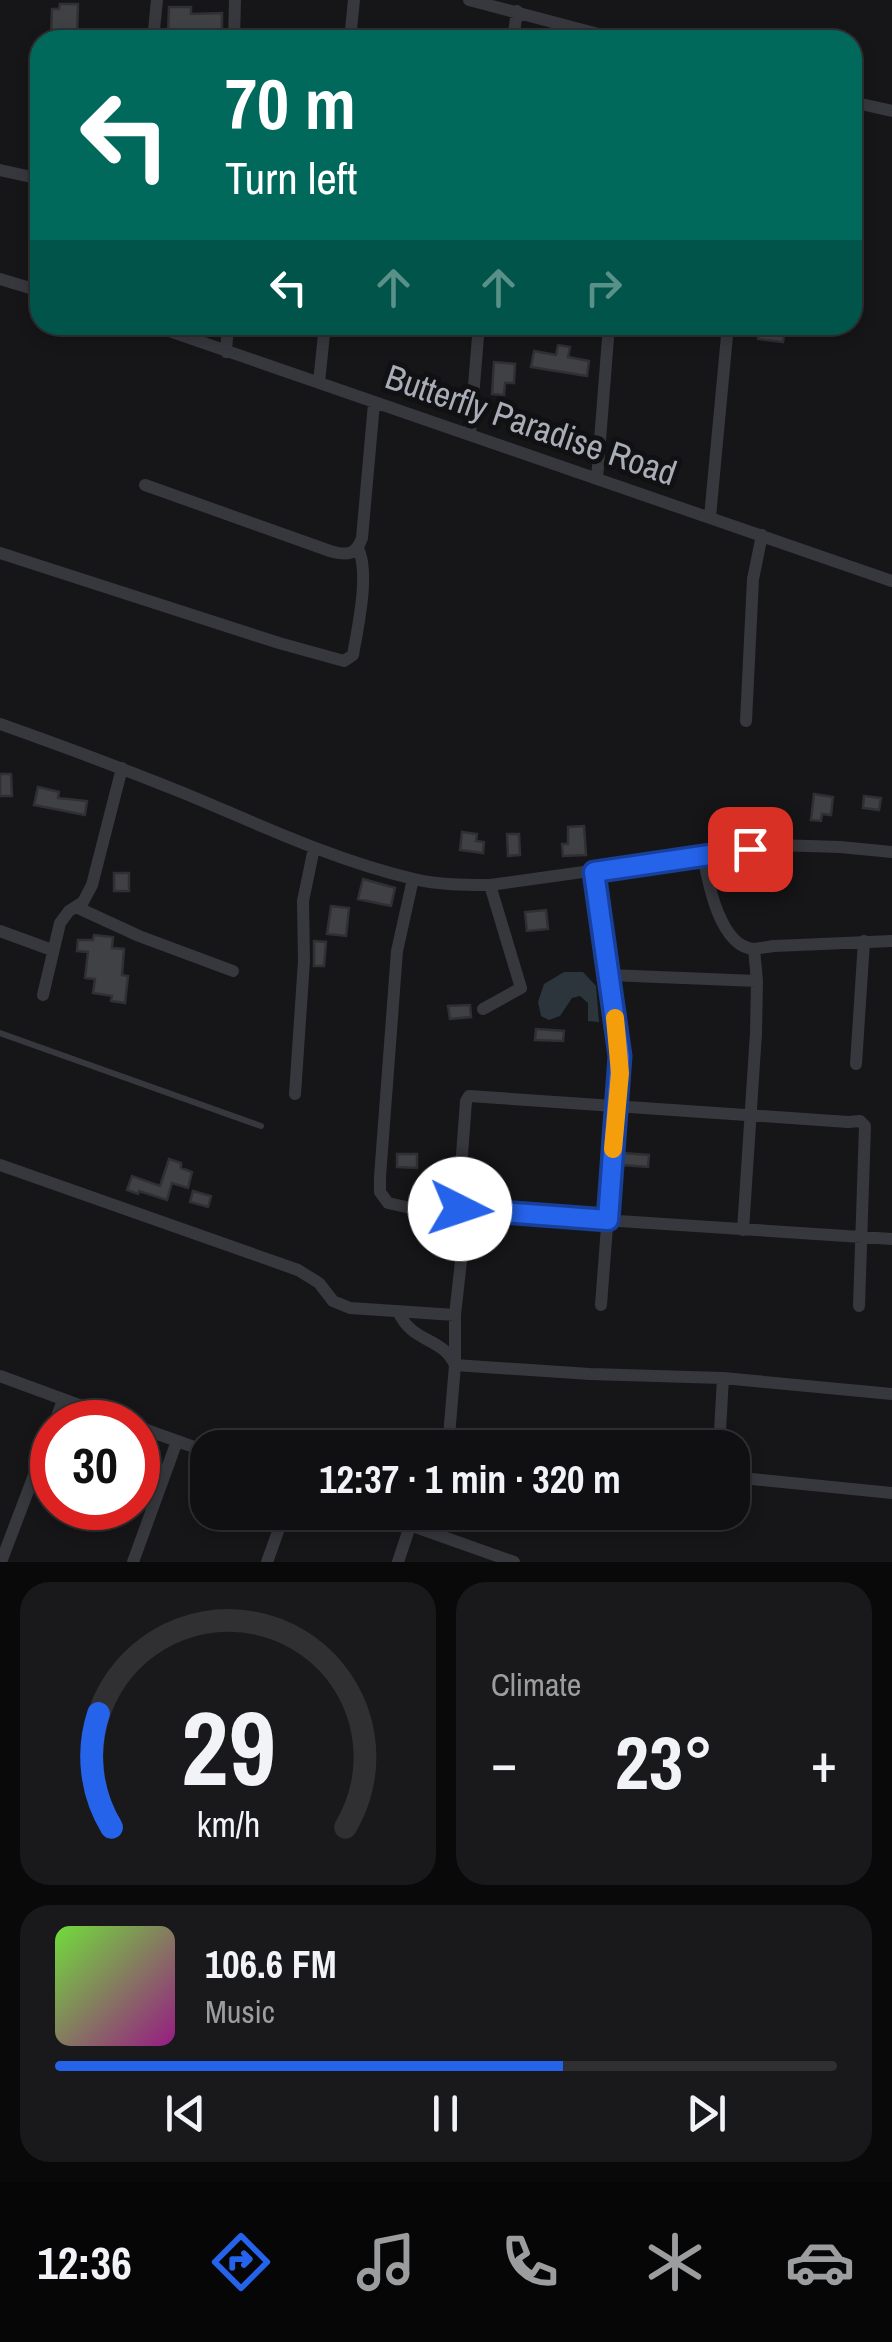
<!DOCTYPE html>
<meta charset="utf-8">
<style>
body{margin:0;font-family:"Archivo Narrow",sans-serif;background:#19191b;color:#f1f3f6;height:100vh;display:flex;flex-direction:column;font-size:38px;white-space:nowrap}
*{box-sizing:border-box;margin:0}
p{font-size:32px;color:#9c9d9f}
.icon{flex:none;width:55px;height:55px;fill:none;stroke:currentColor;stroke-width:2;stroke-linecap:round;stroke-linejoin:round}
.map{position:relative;height:1562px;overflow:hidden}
.side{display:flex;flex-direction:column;gap:20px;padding:20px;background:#09090a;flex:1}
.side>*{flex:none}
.guide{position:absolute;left:30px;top:30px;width:832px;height:305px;border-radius:30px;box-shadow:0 5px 15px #0003,0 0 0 2px #303032;background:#00695c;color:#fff;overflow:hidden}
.speed{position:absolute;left:30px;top:1400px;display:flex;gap:20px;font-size:50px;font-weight:700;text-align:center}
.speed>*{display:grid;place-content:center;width:130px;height:130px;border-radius:50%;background:#101012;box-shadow:0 5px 15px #0003,0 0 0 2px #303032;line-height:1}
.speed .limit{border:15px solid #d22;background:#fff;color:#111}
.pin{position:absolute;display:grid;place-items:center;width:85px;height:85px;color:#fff;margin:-42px;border-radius:20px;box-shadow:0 5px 15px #0006}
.me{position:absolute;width:110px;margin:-55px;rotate:94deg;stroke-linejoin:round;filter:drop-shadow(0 0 8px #0008)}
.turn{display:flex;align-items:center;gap:35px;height:210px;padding:0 30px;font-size:45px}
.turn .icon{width:130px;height:130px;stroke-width:2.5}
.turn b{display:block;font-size:70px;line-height:85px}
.lanes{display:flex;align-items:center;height:95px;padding:0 30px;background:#0003;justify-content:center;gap:50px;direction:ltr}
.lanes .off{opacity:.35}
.big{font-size:75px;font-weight:700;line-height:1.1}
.side .widget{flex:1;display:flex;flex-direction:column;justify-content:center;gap:15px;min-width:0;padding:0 35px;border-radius:30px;background:#19191b}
.side .dial{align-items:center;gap:0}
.dial svg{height:260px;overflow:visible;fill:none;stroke:#303032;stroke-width:7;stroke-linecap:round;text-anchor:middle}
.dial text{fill:#f1f3f6;stroke:none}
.song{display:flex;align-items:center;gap:30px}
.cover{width:120px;height:120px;border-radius:15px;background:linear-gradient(135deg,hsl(100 70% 55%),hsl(310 70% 35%))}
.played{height:10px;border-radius:5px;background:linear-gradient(90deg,#2563eb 65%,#303032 65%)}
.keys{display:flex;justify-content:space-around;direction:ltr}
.heat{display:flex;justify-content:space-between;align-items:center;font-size:55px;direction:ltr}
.side .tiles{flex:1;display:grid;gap:20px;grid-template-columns:1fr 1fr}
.widget:last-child{grid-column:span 2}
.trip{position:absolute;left:190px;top:1430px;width:560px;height:100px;border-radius:30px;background:#101012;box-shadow:0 5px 15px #0003,0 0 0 2px #303032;font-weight:700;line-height:100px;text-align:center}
.tab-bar{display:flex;height:160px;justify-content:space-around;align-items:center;background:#060607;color:#9c9d9f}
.tab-bar .icon{width:70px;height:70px}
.tab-bar .on{color:#2563eb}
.tab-bar b{font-size:45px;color:#f1f3f6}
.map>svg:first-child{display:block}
.water{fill:#2c353c}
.building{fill:#404145;stroke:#303034;stroke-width:2.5}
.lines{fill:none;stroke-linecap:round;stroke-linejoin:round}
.service{stroke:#37383d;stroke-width:6}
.minor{stroke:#37383d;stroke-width:12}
.route-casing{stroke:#184099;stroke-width:25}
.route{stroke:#2563eb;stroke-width:18}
.slow{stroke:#f59e0b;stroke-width:18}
.labels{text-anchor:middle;stroke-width:10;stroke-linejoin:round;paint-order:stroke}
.street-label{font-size:35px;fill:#a8adb8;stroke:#111113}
</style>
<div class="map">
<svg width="892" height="1562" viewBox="0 0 892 1562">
<rect width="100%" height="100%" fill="#161618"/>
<path class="water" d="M564,972H583L596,986L599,1022L588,1021V1003L580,996L572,998L560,1016L549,1020L541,1016L538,1002L544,984Z"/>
<path class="building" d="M60,4H78L77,37L51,36L52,9H59Z
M169,7H191V14L222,13V37L168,35Z
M759,325L785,328L783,342L758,339Z
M558,345L570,347L568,357L589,361L587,376L531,367L534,351L556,355Z
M494,362L515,364L514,383H505L504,395L492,394Z
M0,774H11L12,796H0Z
M38,787L59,792L58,798L87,801L85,815L34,805Z
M814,794L833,797L831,815L822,814L821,821L811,820Z
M864,796L881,798L879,810L863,808Z
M584,826L586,855L563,856L562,844H568V827Z
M462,832L477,834L476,841L484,842L483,853L460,850Z
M507,834H519L520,855L508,856Z
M114,873H129V891H114Z
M363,879L395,888L391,906L358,899Z
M331,906L349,908L346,936L327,934Z
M546,910L548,929L527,931L525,912Z
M94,935L113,937L112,948L124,949L122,975L128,976L125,1003L111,1001L112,996L93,993L95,979L85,978L88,952L77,951L78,940H93Z
M314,941L326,942L324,966H314Z
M470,1005L471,1017L450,1019L448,1006Z
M536,1029L564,1031L563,1041L535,1040Z
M623,1153L649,1155L648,1167L622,1165Z
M397,1154H417V1168L397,1167Z
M169,1159L181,1163V1168L192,1172L188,1188L172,1183L167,1200L139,1191L138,1194L127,1190L132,1176L160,1186Z
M193,1191L211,1196L208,1207L190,1202Z"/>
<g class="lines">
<path class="service" d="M0,1033L261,1126"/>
<path class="minor" d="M469,0L621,40
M153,40L157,0
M234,40L235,0
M350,40L354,0
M513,40L517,11
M852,102L892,111
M0,170L36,178
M0,279L40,291
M152,325L892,581
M226,352L228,325
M319,382L325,325
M470,433L479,325
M597,479L609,325
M145,485L330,551C347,556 356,555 362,538L374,403
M710,517L728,325
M0,553L279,643L344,661L353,655C358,626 370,573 358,548
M746,721L753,579L762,535
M0,724C62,746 124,769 186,794C260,825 336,861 414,879C439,885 464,885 490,885L776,845L840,847L892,852
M703,855C708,883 720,947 754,949
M594,871L620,1056L601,1305
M413,879L397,951L380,1177V1192L388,1203L406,1207L892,1239
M76,907L139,936L233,971
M0,931L52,950
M609,975L757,981
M43,995L60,923L69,911L83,902L92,885L122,768
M483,1009L521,988L490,885
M856,1064L864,941
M295,1094L304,961L303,901L314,848
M0,1165L298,1270L319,1283L333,1301L350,1308L455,1315
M743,1230L756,1033L757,981L754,949L774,946L892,941
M398,1311C412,1344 442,1336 455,1365L590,1374L723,1378L892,1394
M0,1376L125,1422
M55,1422L63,1400
M138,1427L208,1452
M448,1448L455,1365V1315L461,1261L462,1235L459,1195L466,1101L469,1096L848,1122L860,1121L865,1126L859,1306
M719,1448L723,1378
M732,1477L892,1493
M373,1512L514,1562
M429,1532L434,1512
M1,1562L52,1428
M133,1562L177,1441
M267,1562L285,1512
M398,1562L410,1526"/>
</g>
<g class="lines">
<defs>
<path id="route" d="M460,1209L608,1220L620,1056L594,872L750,849"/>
</defs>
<use href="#route" class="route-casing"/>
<use href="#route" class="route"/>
<path class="slow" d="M613,1149L620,1073L615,1018"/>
</g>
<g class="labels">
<g class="street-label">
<text transform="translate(531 425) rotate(19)" y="12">Butterfly Paradise Road</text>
</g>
</g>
</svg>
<div class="speed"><div class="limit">30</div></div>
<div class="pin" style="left:750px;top:849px;background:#d93025"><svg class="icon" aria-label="arrive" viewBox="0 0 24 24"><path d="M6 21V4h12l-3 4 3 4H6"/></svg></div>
<svg class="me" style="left:460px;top:1209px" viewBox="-20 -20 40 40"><circle r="19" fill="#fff"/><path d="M0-13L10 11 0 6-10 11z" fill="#2563eb"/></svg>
<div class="trip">12:37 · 1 min · 320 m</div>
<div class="guide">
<div class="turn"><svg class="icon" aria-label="left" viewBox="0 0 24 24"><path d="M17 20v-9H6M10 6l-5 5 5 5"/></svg><div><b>70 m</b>Turn left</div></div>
<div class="lanes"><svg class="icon" aria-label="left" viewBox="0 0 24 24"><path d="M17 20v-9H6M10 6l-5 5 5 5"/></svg><svg class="icon off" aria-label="ahead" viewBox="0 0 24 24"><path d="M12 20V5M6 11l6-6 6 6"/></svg><svg class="icon off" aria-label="ahead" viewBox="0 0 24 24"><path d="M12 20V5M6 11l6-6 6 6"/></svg><svg class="icon off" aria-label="right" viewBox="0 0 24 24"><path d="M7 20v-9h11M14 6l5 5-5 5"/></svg></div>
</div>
</div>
<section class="side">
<div class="tiles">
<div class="widget dial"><svg viewBox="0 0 100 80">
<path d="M14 69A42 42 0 1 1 86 69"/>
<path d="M14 69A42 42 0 0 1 10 34" stroke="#2563eb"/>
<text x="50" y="56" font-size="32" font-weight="700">29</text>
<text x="50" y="72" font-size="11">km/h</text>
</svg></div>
<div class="widget"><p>Climate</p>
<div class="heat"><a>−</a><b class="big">23°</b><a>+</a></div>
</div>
<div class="widget">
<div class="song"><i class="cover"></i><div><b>106.6 FM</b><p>Music</p></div></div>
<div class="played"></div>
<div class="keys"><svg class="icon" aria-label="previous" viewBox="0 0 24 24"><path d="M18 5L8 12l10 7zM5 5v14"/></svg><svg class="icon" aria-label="pause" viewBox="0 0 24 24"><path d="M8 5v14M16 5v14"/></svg><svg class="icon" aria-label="next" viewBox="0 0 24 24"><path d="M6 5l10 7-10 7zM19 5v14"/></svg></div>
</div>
</div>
</section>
<nav class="tab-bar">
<b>12:36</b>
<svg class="icon on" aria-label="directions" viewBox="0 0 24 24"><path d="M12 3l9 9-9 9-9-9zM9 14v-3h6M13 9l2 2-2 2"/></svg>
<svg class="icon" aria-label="music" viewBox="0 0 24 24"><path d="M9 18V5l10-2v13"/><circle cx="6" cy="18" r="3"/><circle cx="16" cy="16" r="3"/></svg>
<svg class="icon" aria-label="phone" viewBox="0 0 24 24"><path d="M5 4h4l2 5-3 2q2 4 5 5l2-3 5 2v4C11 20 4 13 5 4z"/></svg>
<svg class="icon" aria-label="climate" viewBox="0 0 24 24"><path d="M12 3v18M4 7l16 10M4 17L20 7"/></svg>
<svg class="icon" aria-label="car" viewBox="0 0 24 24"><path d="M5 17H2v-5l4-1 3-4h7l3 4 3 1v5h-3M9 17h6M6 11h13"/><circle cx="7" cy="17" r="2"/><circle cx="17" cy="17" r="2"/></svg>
</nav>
